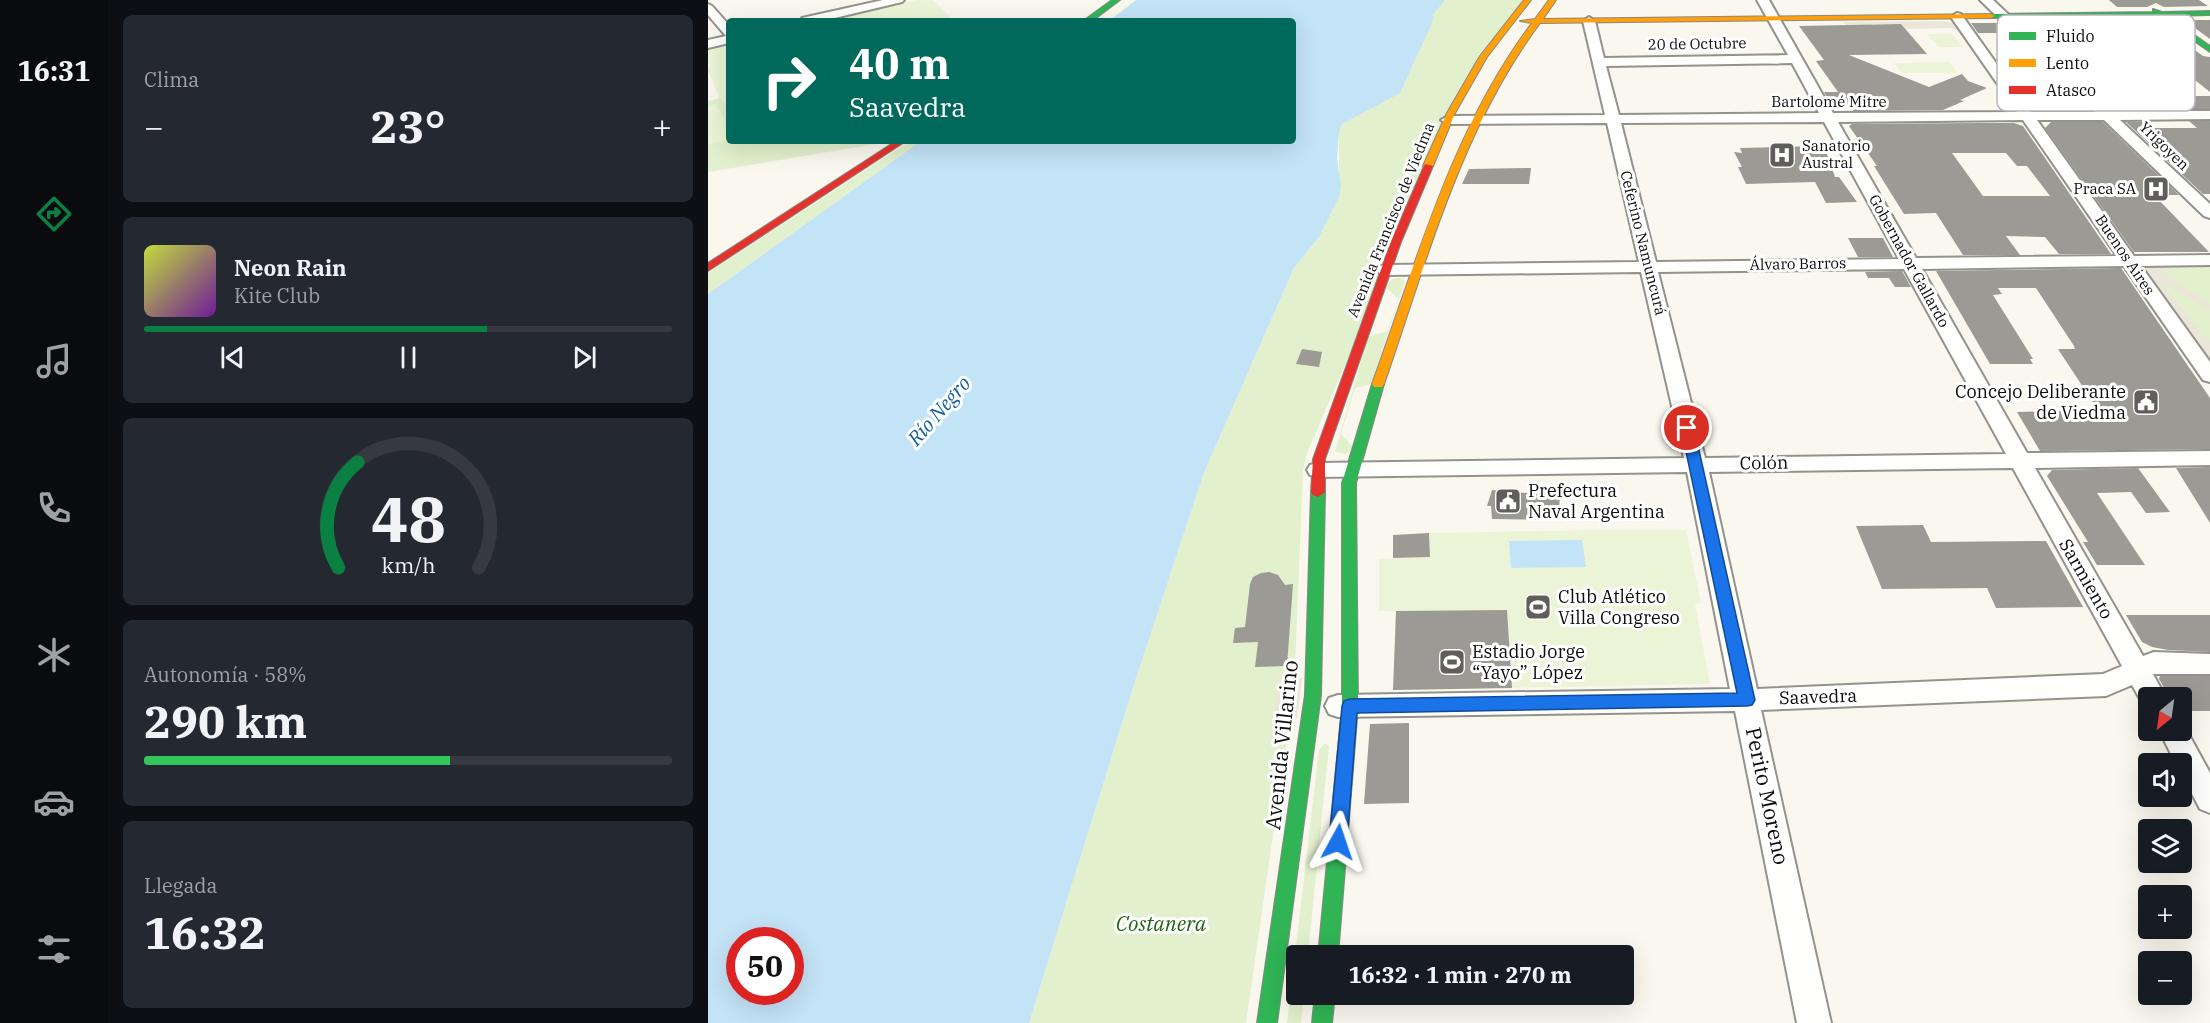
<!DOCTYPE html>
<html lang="es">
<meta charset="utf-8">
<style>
body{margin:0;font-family:"IBM Plex Serif",serif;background:#242831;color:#f1f3f6;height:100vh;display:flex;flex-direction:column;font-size:22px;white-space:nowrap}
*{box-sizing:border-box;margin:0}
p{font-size:20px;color:#9ea1a6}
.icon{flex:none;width:33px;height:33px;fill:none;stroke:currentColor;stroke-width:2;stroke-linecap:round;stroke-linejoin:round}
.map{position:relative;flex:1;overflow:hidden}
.side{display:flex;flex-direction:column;gap:15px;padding:15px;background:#0d0f14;width:600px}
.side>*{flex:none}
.guide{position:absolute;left:18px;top:18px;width:570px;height:126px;border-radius:6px;box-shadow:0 6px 24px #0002;background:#00695c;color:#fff;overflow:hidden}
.needle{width:39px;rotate:209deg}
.buttons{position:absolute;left:1430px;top:687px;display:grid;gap:12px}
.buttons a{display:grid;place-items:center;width:54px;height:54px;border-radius:6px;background:#171b24;box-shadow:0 6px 24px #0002;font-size:30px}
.speed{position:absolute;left:18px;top:927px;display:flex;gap:12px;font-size:30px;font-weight:700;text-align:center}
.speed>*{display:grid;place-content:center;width:78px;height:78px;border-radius:50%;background:#171b24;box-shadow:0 6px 24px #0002;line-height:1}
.speed .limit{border:9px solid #d22;background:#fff;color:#111}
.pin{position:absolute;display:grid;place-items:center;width:51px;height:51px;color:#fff;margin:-26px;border:3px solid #fff;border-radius:50%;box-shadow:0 2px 6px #0007}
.me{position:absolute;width:66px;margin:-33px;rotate:5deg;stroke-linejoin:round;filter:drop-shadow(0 0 4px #0008)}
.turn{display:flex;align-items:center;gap:21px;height:126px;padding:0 24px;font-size:27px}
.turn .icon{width:78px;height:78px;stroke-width:2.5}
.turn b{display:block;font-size:42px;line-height:51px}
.big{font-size:45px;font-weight:800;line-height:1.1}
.side .card{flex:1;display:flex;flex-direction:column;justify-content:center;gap:9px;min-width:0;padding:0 21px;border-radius:9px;background:#242831}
.side .dial{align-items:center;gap:0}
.dial svg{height:156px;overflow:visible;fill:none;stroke:#363941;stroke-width:7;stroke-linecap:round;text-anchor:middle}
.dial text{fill:#f1f3f6;stroke:none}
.song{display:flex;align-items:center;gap:18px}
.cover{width:72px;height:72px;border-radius:9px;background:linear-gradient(135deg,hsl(70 70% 55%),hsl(280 70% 35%))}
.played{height:6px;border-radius:3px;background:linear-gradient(90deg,#0b8043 65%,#363941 65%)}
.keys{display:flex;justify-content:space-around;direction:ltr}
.heat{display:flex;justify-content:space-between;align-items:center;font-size:33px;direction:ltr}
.charge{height:9px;border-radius:4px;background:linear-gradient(90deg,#34c759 58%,#363941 0)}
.trip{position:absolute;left:578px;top:945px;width:348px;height:60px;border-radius:6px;background:#171b24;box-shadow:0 6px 24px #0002;font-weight:800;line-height:60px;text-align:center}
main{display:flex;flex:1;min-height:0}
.menu{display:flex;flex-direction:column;width:108px;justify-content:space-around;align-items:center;background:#090b0e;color:#9ea1a6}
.menu .icon{width:42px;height:42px}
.menu .active{color:#0b8043}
.menu b{font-size:27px;color:#f1f3f6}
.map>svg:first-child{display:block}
.green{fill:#e2f0cd}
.pitch{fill:#ecf4d7}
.plaza{fill:#eae7d9}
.water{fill:#c3e3f6;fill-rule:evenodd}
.building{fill:#9c9a94;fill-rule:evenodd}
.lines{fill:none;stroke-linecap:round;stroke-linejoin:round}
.street-casing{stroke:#93928d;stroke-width:4}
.fast-casing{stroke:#898884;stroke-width:2}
.slow-casing{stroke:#898884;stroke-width:2}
.jam-casing{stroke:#898884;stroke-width:2}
.street{fill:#fefefc;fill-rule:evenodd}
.fast{fill:#30b455;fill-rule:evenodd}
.slow{fill:#ff9f0a;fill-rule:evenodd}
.jam{fill:#e5322d;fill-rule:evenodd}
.route{fill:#1a73e8;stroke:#114b97;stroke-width:1.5}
.labels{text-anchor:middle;stroke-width:6;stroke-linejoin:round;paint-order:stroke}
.far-street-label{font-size:15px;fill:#0b0b0b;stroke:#fff}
.far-poi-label{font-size:15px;fill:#0b0b0b;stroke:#fff;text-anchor:start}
.poi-label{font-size:18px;fill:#0b0b0b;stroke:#fff;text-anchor:start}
.street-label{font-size:18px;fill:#0b0b0b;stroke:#fff}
.water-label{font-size:20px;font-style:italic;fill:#105fa0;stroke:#fff}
.near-street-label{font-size:21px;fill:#0b0b0b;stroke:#fff}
.near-park-label{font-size:21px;font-style:italic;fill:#28641a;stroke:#fff}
.key{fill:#fff;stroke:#b6b6b6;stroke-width:1.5}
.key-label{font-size:16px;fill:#0b0b0b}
</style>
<main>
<nav class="menu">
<b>16:31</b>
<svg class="icon active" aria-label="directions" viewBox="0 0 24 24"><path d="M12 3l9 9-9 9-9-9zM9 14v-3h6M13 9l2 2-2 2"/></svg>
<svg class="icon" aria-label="music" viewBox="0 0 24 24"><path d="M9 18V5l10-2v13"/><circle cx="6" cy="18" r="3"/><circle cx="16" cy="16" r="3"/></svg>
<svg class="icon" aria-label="phone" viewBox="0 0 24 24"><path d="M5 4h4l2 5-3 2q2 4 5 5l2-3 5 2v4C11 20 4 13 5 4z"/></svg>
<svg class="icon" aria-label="climate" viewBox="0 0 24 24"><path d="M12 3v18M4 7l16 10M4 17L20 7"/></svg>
<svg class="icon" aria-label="car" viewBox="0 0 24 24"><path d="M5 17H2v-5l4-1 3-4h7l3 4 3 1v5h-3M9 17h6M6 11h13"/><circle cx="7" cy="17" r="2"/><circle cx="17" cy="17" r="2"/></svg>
<svg class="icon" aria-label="filters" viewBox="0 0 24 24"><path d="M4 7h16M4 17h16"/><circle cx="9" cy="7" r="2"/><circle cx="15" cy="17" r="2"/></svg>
</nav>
<section class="side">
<div class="card"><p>Clima</p>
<div class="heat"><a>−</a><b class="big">23°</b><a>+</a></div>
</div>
<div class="card">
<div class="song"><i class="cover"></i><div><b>Neon Rain</b><p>Kite Club</p></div></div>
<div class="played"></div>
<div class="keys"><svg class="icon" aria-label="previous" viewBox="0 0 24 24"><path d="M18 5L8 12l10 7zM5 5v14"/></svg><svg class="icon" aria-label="pause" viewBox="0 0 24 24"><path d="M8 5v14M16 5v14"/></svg><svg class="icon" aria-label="next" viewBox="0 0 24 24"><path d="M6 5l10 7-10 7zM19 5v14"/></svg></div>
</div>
<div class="card dial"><svg viewBox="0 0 100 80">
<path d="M14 69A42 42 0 1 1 86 69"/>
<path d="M14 69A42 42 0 0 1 24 15" stroke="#0b8043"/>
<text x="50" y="56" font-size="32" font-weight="700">48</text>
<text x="50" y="72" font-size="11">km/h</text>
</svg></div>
<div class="card"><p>Autonomía · 58%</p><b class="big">290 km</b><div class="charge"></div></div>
<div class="card"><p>Llegada</p><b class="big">16:32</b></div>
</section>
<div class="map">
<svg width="1502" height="1023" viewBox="0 0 1502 1023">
<rect width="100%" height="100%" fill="#faf8ee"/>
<path class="green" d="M737,0H815L771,55L599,453L595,472L586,689L538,1023H321L428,678L497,470L586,268L611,237L631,177V132L634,124Z
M21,43V141H173L168,144L0,172V101L12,98L0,70Z
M202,141H213L0,294V273Z
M1502,265V369L1435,267Z
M691,278L697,281L663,384L647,388L633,434L645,447L638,454L627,452L660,337L679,331L691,299L678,288L684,279Z
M617,743L621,746L600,955L588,956V994L596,995L593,1023H579L611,750Z"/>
<path class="pitch" d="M209,0H225L246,21H117Z
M1219,34H1243L1255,47H1230Z
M21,43V110C5,89 0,73 0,48Z
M1241,62L1250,73H1194L1186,63Z
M8,104L21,127V140L0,145V106Z
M883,530H978L993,603L987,604L1002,684L685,690L688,611H671V559L722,557L721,533Z"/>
<path class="plaza" d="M1236,21L1245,23L1250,30L1241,28L1197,29L1192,24H1165L1142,30L1135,22Z
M1502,265V268H1463L1456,274L1502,304V310L1453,282L1498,339H1502V369L1433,270L1443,267Z
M571,677L594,678L589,718H565Z"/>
<path class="water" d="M428,0H737L725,15L724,23L692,93L634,124L631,132L629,159L633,186L631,197L611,237L586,268L497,470L428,678L321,1023H0V294L213,141H585V21H401ZM32,940H82V992H32Z
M874,540L878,567L803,568L801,541Z"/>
<path class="building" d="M1401,0H1491L1500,6L1456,7L1448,3L1439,7H1409Z
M1476,20H1502V39Z
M1447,21L1495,56L1502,57V92L1473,69H1481L1418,22Z
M1263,23H1292L1303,33H1270Z
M1193,24L1219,54L1141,55L1221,87L1254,74L1260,81L1279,88L1252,100L1256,101L1235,110L1146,111L1120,99L1116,92H1130L1108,61L1116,60L1091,26Z
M1450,96H1502V109H1465Z
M1481,121H1502V194H1495L1418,122H1435L1442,128H1489Z
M1343,122H1395L1471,195H1446L1501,252H1426L1337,128Z
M1271,123H1306L1315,126L1403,254H1351L1337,237L1298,236L1312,255H1255L1228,213L1196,214L1166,166H1169L1141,126L1144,124ZM1244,153H1298L1309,166H1319L1342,196H1275Z
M1111,146L1114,154H1119L1127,177H1131L1149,202L1118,203L1107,182L1038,184L1030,167H1034L1026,152L1034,153L1032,148Z
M823,168L821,184H754L761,169Z
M1140,238H1175L1185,257H1150Z
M1413,268L1502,398V449L1332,451L1309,412L1390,410L1350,349H1367L1366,346L1328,288H1290L1294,294L1285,295L1325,359H1322L1325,364H1282L1228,271Z
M1194,271L1203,287H1187L1181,278H1160L1157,272Z
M594,349L614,352L611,367L588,364Z
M1502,467V523L1468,468Z
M1430,468L1462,512L1438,513L1423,492L1389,493L1437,565H1389L1375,542H1380L1339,476L1344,470Z
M784,490L852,496L850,520L784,519L783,506H779Z
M1215,525L1223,542L1338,541L1375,607L1288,608L1279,588L1174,589L1148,526Z
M721,533L722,557L685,558V535Z
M561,572L570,575L577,585L585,584L579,666L547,667L550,642L525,643L527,628L537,627L542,584L545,577L553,573Z
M799,610L804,688L685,690L688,611Z
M1418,615H1502V652L1460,650L1444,647L1434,642Z
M1452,676H1502V711H1473V698H1462L1451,679Z
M701,723V803L656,804L662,724Z"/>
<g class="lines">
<defs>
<path id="street" d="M175,0H196L194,2L114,21H92L94,18Z
M1049,0H1061L1125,113L1309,112L1243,17L1249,13L1253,14L1323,112H1387L1272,0H1285L1403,111H1502V119L1412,120L1502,204V218L1496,216L1396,120H1329L1426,256L1502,255V265L1433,266L1502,362V382L1495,380L1416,266L1214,269L1319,453L1502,451V465L1327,468L1435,656L1446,652L1502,654V674H1445L1458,698H1440V707L1436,706L1424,685L1398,696L1053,710L1123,1023H1089L1027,711L630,717L621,714L617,706L621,698L630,695L1022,689L979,472L610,477L602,475L599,470L602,465L610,463L976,458L933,272L678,275L672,274L669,270L672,266L678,265L931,262L899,123L740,124L733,120L740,116L897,115L875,21L881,17L887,21L896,58L1080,55ZM1084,63L1111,113L911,115L898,66ZM1315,120L1409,256L1208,258L1130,122ZM1116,122L1191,259L948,262L913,123ZM1196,269L1298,454L997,458L950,272ZM1305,468L1414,666L1395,674L1049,689L1001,472Z
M0,4L4,6L21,25V43L0,48V40L18,36L0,15Z
M1474,722L1502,773V813L1492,809L1473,773V764H1468L1451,730H1473Z"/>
<path id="fast" d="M404,0H412L384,21H375Z
M1445,9L1454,12L1502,11V15L1459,16L1502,46V52L1450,16L1283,18L1279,16L1283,14L1445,12Z
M670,380L676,384L648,483L650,706L630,956H610L634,706V483L664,384Z
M610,487L617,492L613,695L569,1023H549L597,695L603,492Z
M607,994H627L624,1023H604Z"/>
<path id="slow" d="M816,0H823L779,57L747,113L725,166L717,168L715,166L739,113L772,56Z
M841,0H848L835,19L1283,14L1287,16L1283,18L832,23C753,129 719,260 676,384L674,387H666L664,384C709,261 744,129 824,23L812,21L827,19Z"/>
<path id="jam" d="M188,141H198L0,271V263Z
M717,164L725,166L693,242L617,459V492L610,497L605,495L603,492L605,459L683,242Z"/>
</defs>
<use href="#street" class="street-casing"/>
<use href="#fast" class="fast-casing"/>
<use href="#slow" class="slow-casing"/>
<use href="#jam" class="jam-casing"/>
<use href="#street" class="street"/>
<use href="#fast" class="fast"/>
<use href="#slow" class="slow"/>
<use href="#jam" class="jam"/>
</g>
<path class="route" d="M979,424L986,428L1047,700L1044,705L1039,706L649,713L639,842L636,848L630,850L624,848L621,842L634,706L636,701L642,699L1029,693L973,428Z"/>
<defs>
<symbol id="hospital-square" viewBox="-11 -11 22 22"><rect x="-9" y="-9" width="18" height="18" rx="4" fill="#5f5e5a" stroke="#fff"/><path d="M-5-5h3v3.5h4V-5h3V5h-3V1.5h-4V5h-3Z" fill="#fff"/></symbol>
<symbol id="civic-square" viewBox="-11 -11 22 22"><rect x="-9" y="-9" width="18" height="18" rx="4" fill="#5f5e5a" stroke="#fff"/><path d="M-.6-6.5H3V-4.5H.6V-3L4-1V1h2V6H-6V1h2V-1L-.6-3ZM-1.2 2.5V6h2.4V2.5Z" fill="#fff"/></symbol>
<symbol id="stadium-square" viewBox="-11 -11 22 22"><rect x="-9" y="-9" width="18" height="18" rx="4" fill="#5f5e5a" stroke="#fff"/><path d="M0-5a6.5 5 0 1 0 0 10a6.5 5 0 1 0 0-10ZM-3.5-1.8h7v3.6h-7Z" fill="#fff"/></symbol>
</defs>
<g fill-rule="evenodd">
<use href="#hospital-square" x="1059" y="140" width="30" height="30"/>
<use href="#hospital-square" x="1433" y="174" width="30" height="30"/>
<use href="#civic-square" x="1423" y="387" width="30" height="30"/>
<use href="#civic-square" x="785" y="486" width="30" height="30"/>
<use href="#stadium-square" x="815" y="592" width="30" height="30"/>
<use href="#stadium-square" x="729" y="647" width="30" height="30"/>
</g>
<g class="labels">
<g class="far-street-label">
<text transform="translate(989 44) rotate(-1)" y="5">20 de Octubre</text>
<text x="1121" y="107">Bartolomé Mitre</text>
<text transform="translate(1456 146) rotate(44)" y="5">Yrigoyen</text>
<text transform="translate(683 220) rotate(-68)" y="5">Avenida Francisco de Viedma</text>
<text transform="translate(935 243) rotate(76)" y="5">Ceferino Namuncurá</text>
<text transform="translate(1417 255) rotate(56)" y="5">Buenos Aires</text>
<text transform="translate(1201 261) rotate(61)" y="5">Gobernador Gallardo</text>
<text transform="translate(1090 264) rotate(-1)" y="5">Álvaro Barros</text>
</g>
<g class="far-poi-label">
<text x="1094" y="151">Sanatorio<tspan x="1094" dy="17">Austral</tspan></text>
<text x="1428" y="194" text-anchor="end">Praca SA</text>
</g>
<g class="poi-label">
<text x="1418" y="398" text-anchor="end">Concejo Deliberante<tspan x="1418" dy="21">de Viedma</tspan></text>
<text x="820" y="497">Prefectura<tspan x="820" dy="21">Naval Argentina</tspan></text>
<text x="850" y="603">Club Atlético<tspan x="850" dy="21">Villa Congreso</tspan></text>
<text x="764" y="658">Estadio Jorge<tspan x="764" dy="21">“Yayo” López</tspan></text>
</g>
<g class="street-label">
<text transform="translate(1056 463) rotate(-1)" y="6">Colón</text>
<text transform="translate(1378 579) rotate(60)" y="6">Sarmiento</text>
<text transform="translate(1110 697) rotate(-2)" y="6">Saavedra</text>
</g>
<g class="water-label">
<text transform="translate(231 411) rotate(-49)" y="7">Río Negro</text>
</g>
<g class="near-street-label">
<text transform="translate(574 745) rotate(-84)" y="7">Avenida Villarino</text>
<text transform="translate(1059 796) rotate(78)" y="7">Perito Moreno</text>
</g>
<g class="near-park-label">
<text x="453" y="931">Costanera</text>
</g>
</g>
<rect x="1289" y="15" width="198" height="96" rx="9" class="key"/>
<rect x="1301" y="32" width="27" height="8" fill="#30b455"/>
<rect x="1301" y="59" width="27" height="8" fill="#ff9f0a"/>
<rect x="1301" y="86" width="27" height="8" fill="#e5322d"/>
<g class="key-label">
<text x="1338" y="42">Fluido</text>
<text x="1338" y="69">Lento</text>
<text x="1338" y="96">Atasco</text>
</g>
</svg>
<div class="buttons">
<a><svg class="needle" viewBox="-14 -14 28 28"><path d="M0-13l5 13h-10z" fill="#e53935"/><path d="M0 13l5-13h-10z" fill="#9ea1a6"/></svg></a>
<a><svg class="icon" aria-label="sound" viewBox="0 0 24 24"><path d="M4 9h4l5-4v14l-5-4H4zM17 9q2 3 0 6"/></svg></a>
<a><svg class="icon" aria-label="layers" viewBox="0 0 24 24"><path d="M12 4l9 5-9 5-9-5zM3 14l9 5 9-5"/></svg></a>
<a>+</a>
<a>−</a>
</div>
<div class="speed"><div class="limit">50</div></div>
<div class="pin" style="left:979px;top:428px;background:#d93025"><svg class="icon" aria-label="arrive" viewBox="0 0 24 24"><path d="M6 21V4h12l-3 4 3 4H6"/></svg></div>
<svg class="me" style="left:630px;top:842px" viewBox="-20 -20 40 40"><path d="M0-17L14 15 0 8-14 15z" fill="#1a73e8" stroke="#fff" stroke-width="4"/></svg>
<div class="trip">16:32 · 1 min · 270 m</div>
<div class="guide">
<div class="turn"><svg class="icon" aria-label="right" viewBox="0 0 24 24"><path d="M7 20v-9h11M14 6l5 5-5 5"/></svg><div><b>40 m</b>Saavedra</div></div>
</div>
</div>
</main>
